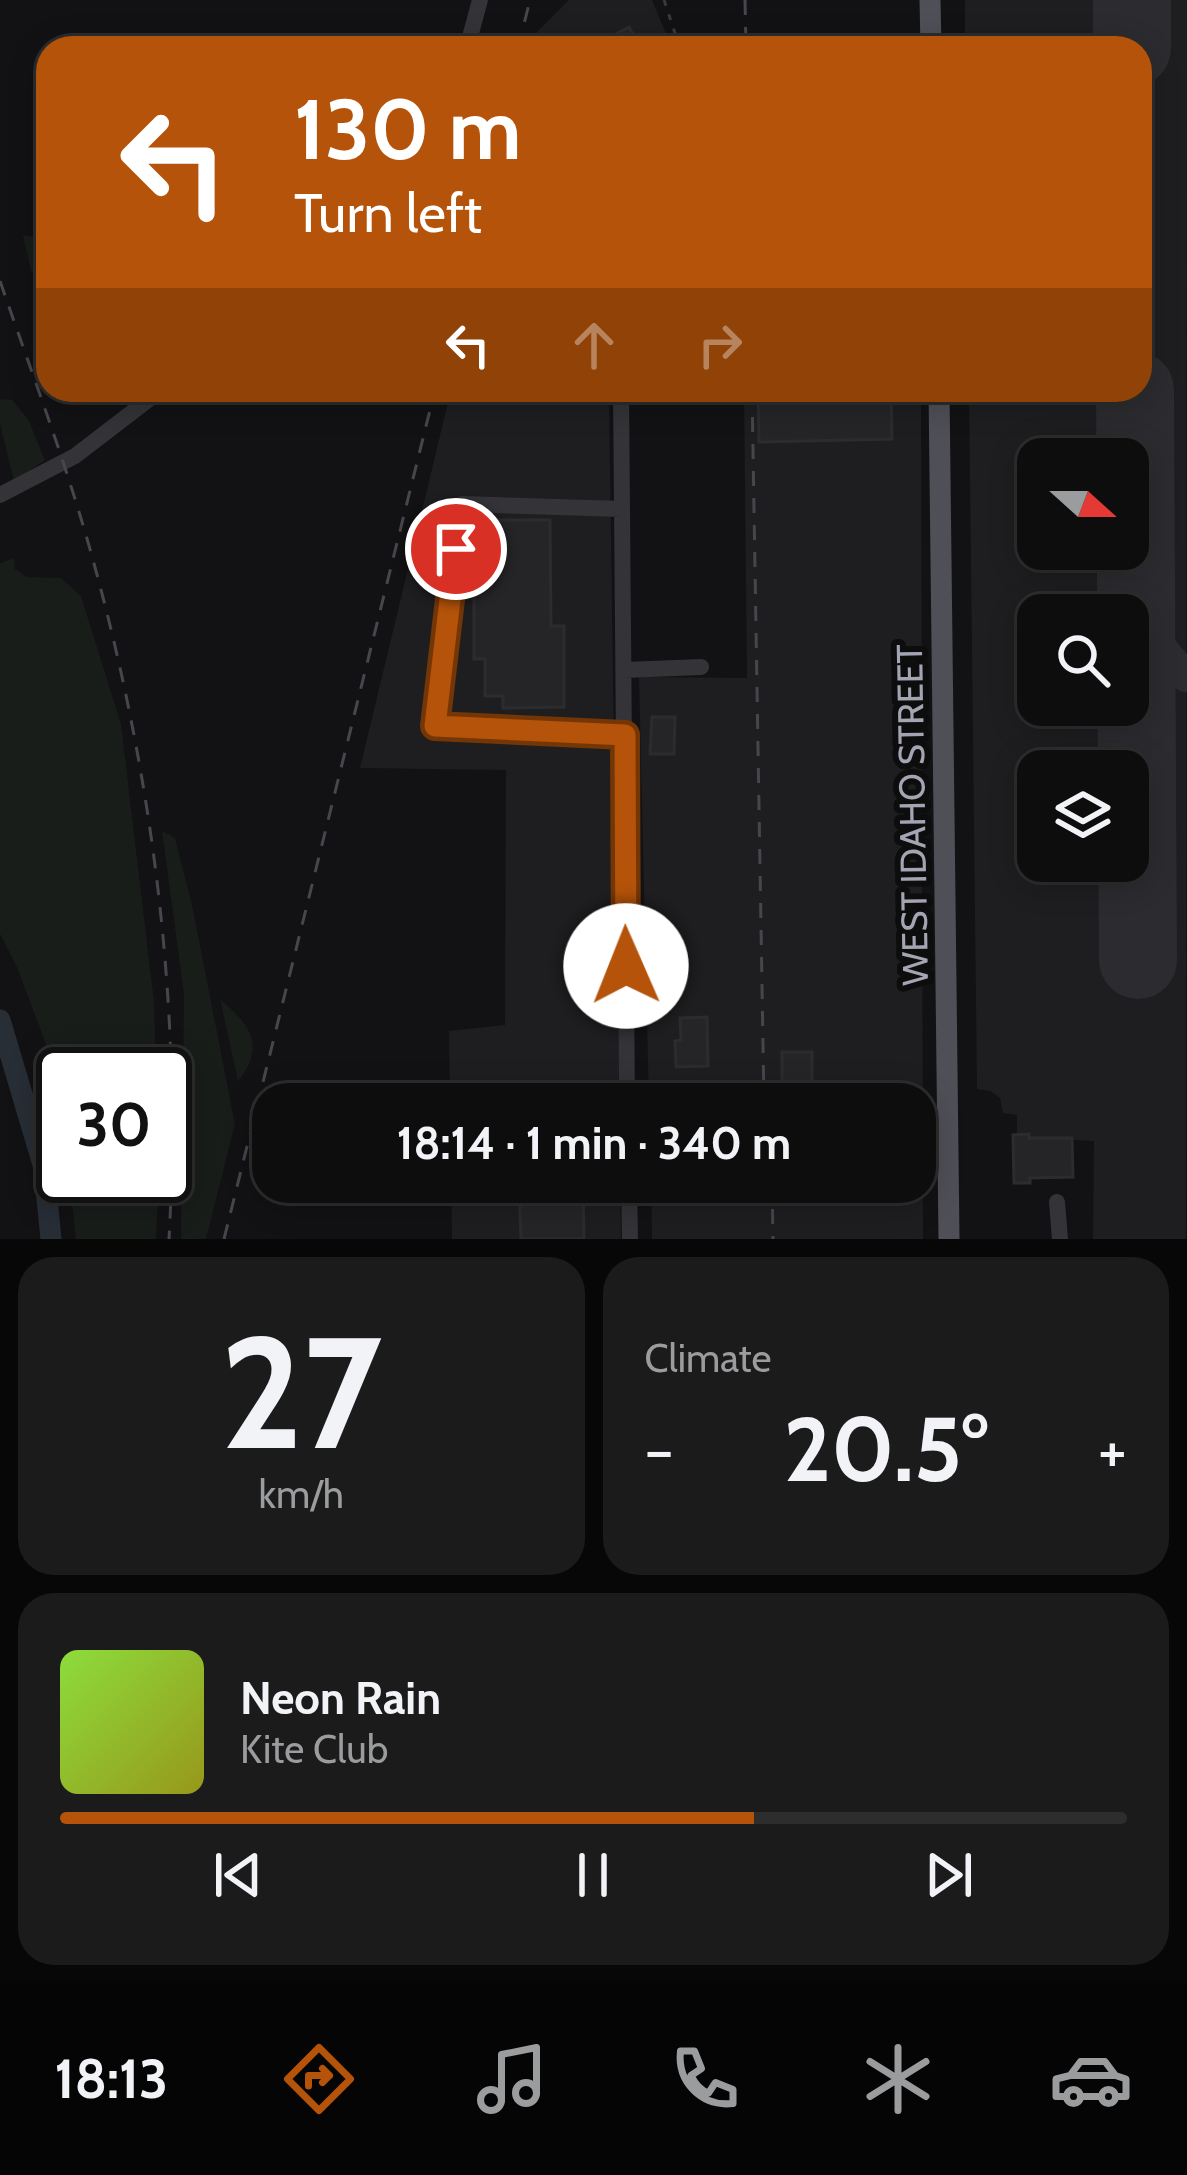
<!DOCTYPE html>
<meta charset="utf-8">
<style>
body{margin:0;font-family:Cabin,sans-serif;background:#1c1b1c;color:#f1f3f6;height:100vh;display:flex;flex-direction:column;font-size:45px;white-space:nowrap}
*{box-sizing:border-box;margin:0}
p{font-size:39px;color:#9b9c9e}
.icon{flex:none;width:66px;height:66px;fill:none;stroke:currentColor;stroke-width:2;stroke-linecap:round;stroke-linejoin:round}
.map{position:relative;height:1239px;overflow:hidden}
.details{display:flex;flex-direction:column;gap:18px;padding:18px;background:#080708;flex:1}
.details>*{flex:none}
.guide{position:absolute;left:36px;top:36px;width:1116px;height:366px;border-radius:36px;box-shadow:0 6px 30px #0003,0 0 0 3px #2e2d2e;background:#b45309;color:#fff;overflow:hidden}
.needle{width:78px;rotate:111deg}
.fabs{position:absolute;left:1017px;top:438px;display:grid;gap:24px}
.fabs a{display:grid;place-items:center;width:132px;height:132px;border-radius:24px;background:#0e0d0e;box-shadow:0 6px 30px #0003,0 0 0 3px #2e2d2e;font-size:60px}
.speed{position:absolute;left:36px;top:1047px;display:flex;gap:24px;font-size:60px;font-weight:700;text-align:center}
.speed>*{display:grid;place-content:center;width:156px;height:156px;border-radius:50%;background:#0e0d0e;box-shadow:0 6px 30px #0003,0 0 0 3px #2e2d2e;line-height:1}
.speed .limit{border:6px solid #111;border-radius:18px;background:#fff;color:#111}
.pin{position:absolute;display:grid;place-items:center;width:102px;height:102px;color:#fff;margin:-51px;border:6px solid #fff;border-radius:50%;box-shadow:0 3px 12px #0007}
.me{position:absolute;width:132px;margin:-66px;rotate:359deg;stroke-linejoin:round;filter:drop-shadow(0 0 9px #0008)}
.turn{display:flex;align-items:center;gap:42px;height:252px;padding:0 60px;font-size:54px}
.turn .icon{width:156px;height:156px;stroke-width:2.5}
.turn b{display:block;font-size:84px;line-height:102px}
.lanes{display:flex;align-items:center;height:114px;padding:0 60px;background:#0003;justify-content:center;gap:60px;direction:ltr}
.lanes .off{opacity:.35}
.big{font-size:90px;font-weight:700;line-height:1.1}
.details .widget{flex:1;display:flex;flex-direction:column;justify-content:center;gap:18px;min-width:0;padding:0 42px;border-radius:36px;background:#1c1b1c}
.details .dial{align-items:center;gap:0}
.dial b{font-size:156px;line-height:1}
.song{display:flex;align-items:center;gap:36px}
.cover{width:144px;height:144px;border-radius:18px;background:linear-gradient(135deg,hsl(90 70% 55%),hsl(60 70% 35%))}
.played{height:12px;border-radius:6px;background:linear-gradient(90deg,#b45309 65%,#2e2d2e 65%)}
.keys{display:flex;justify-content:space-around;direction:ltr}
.heat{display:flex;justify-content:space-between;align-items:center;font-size:66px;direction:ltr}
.details .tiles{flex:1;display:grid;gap:18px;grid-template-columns:1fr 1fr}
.widget:last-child{grid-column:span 2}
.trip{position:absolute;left:252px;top:1083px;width:684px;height:120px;border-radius:36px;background:#0e0d0e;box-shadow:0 6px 30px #0003,0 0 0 3px #2e2d2e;font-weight:700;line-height:120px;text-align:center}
.dock{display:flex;height:192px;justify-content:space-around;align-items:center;background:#060506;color:#9b9c9e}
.dock .icon{width:84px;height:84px}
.dock .selected{color:#b45309}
.dock b{font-size:54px;color:#f1f3f6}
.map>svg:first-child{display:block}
.built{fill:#1e1e20;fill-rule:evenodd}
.green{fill:#181d1a}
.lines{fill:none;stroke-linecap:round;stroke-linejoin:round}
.river{stroke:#282e36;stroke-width:21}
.taxiway{stroke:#2c2c30;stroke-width:33}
.runway{stroke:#2c2c30;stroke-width:78}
.building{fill:#252427;stroke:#2c2c2f;stroke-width:3}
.path{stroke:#39393f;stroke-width:3;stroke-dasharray:6 9;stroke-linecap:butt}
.minor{stroke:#333338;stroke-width:16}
.major{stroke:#4f4f57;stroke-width:21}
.rail{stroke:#46464d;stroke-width:3;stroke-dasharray:15 12;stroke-linecap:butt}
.route-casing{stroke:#753606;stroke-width:30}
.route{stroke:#b45309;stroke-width:21}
.labels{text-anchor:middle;stroke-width:12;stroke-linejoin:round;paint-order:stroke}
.street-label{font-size:36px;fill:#a3a5b3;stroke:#0d0d0e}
</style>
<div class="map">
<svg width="1187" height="1239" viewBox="0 0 1187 1239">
<rect width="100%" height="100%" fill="#121113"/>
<path class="built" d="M569,0H652L672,48H533L537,32Z
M965,0H1187L1186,1239H1093L1094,1141L1030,1138L1029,1134H1017V1115L1003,1113L1000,1098L990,1091L977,1089L969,390H1140V48H965ZM1038,459H1128V549H1038ZM1038,615H1128V705H1038ZM1038,771H1128V861H1038Z
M451,390H609L619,1104H450L449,1031L505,1025L506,770L360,768Z
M744,390H921L923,1239H652L651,1182H915V1104H649L639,677L747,678Z
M451,1182H620L621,1239H452Z"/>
<path class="green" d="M23,235L48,239V268L31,271Z
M0,399L12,400L28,419L45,460L14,481L0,424Z
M14,558L15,569L27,577L61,578L81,596L121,724L154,1002L156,1074H63V1127L53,1063L17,967L0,934V563Z
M162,831L175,838L192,905L235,1124L206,1239H181L184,994Z
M220,999C249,1024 267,1045 238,1081Z
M69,1176H159L156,1239H76Z"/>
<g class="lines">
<path class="river" d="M0,1020L44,1168L51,1239"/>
<path class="taxiway" d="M1137,574C1142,617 1152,648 1187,676"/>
<path class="runway" d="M1132,0V48
M1135,390L1138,960"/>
</g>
<path class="building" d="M629,27L640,48H589Z
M758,390H891L892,439L759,442Z
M474,520H550L551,626H564V707L503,708V696H485V659H474Z
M652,717H675L674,754H650Z
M707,1017L708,1066L676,1067L675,1041L681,1040L680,1018Z
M782,1052H812V1104H782Z
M678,1093H705V1104H678Z
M1029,1134V1138H1072L1073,1177L1030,1178V1183H1014L1013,1135Z
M782,1182H812V1195H782Z
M854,1182H917V1192L855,1196Z
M583,1183L584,1239H521L519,1184Z"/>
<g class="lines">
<path class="path" d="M664,0L680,48"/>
<path class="minor" d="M467,48L480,0
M802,48L835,43L931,41
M621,390L627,1104
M0,495L75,456L161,390
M622,509L462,504L435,726L624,735
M625,670L701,667
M629,1182L630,1239
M1057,1202L1060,1239"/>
<path class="major" d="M930,0L931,48
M939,390L949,1239"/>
<path class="rail" d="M745,0L746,48
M518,48L530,0
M0,281C32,374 67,465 93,560C154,781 182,1009 169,1239
M752,390L764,1104
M772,1182L773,1239
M224,1239L435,390"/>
</g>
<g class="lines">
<defs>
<path id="route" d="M456,549L435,726L625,735L626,966"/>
</defs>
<use href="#route" class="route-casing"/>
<use href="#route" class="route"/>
</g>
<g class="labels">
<g class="street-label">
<text transform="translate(912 815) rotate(-91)" y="13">WEST IDAHO STREET</text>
</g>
</g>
</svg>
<div class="fabs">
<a><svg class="needle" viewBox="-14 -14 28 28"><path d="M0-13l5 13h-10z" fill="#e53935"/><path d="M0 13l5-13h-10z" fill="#9b9c9e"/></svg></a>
<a><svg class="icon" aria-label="search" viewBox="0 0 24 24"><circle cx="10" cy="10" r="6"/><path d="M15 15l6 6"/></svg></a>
<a><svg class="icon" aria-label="layers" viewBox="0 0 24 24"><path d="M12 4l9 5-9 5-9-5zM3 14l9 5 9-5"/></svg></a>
</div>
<div class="speed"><div class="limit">30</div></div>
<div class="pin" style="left:456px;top:549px;background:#d93025"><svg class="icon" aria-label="arrive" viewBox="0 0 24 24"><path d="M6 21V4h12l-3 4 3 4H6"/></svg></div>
<svg class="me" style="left:626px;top:966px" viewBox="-20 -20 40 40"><circle r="19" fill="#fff"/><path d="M0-13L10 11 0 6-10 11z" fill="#b45309"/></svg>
<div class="trip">18:14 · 1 min · 340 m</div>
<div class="guide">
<div class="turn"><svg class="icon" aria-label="left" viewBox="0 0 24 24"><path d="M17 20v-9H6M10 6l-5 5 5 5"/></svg><div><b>130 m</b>Turn left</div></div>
<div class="lanes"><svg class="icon" aria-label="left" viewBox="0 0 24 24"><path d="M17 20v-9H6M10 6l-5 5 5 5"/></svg><svg class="icon off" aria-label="ahead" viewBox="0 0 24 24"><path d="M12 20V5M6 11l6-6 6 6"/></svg><svg class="icon off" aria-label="right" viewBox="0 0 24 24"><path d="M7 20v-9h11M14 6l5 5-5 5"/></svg></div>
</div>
</div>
<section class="details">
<div class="tiles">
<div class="widget dial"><b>27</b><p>km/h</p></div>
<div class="widget"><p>Climate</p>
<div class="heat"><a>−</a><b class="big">20.5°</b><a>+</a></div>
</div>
<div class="widget">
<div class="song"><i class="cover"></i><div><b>Neon Rain</b><p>Kite Club</p></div></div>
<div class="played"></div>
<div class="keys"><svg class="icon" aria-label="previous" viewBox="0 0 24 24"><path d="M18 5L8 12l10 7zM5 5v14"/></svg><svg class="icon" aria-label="pause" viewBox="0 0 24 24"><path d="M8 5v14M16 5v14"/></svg><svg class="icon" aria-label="next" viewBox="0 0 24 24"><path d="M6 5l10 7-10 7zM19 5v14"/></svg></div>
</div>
</div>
</section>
<nav class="dock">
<b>18:13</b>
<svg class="icon selected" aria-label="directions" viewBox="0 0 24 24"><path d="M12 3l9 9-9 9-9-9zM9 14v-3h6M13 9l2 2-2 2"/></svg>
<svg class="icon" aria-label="music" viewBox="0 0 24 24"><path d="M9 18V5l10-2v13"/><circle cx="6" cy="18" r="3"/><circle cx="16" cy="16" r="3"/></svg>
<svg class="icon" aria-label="phone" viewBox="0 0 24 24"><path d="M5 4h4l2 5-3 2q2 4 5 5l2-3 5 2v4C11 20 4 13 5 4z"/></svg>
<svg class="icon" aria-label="climate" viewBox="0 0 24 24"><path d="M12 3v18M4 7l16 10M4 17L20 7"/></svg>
<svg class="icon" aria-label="car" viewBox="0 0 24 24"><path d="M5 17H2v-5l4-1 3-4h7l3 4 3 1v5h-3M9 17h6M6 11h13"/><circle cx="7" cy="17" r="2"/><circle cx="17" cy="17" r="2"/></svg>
</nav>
